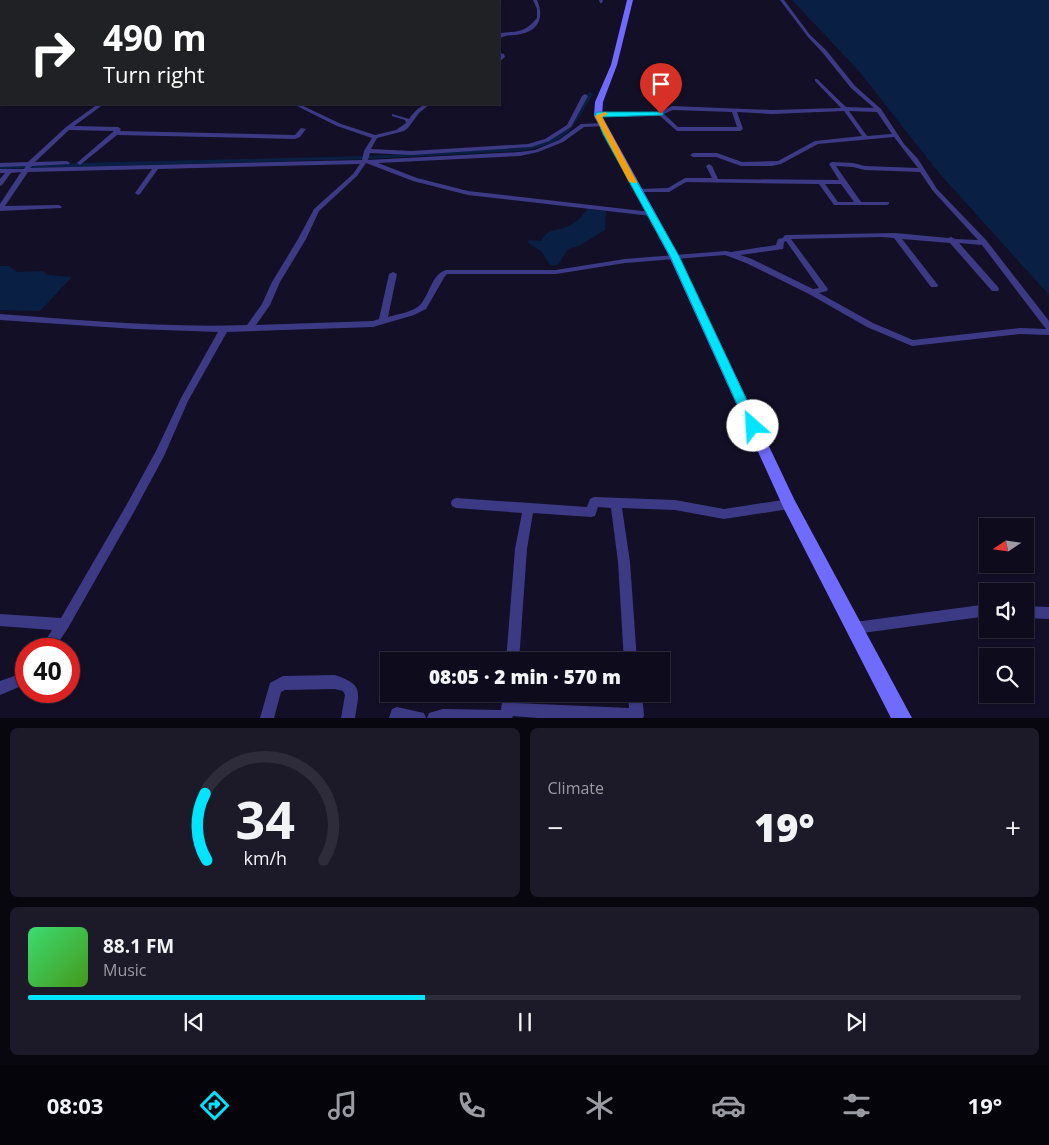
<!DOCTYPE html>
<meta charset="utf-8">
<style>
body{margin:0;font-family:"Open Sans",sans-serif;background:#1c1929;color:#f1f3f6;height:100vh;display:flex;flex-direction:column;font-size:19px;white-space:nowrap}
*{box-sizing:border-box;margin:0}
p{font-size:16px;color:#9b9ba3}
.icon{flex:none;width:28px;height:28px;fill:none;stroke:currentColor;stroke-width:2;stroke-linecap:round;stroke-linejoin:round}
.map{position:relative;height:718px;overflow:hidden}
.drawer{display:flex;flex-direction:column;gap:10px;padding:10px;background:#08060f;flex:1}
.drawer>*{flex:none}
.banner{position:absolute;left:0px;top:0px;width:500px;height:105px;box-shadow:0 1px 4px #0004,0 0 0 1px #2e2b3b;background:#202124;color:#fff;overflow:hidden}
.needle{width:32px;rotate:257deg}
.fabs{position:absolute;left:979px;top:518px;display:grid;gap:10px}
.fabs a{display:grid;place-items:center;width:55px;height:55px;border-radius:0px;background:#0e0b1c;box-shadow:0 1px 4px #0004,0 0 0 1px #2e2b3b;font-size:25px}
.speed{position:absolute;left:15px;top:638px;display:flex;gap:10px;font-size:25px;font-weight:700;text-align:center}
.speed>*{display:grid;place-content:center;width:65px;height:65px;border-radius:50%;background:#0e0b1c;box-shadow:0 1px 4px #0004,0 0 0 1px #2e2b3b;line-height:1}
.speed .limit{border:8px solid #d22;background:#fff;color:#111}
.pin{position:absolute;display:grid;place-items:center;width:42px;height:42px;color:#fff;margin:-51px -21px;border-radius:50% 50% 50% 0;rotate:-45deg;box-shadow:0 0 5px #0007}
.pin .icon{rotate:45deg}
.me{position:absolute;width:55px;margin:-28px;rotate:334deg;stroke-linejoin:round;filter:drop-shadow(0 0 4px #0008)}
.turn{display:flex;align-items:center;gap:18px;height:105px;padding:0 20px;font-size:22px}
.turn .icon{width:65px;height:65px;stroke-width:2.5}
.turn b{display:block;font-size:35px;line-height:42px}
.big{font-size:38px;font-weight:800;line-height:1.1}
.drawer .card{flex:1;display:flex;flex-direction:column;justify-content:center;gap:8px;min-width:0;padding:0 18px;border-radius:8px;background:#1c1929}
.drawer .dial{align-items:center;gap:0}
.dial svg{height:130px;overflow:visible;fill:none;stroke:#2e2b3b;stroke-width:7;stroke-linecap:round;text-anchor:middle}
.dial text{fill:#f1f3f6;stroke:none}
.song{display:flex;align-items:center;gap:15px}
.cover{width:60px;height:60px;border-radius:8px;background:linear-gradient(135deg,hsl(140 70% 55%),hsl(100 70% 35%))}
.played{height:5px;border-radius:2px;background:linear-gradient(90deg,#00e5ff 40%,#2e2b3b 40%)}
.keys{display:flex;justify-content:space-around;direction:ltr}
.heat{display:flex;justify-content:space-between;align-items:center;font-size:28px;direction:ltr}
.drawer .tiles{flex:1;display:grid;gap:10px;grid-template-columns:1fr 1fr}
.card:last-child{grid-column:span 2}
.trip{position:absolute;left:380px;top:652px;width:290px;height:50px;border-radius:0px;background:#0e0b1c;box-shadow:0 1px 4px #0004,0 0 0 1px #2e2b3b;font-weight:800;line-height:50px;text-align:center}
.tabs{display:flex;height:80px;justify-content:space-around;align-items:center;background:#06040b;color:#9b9ba3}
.tabs .icon{width:35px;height:35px}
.tabs .on{color:#00e5ff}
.tabs b{font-size:22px;color:#f1f3f6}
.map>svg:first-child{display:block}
.water{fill:#0a1f44}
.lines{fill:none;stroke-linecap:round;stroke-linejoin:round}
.canal{fill:#0a1f44;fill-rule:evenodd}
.street{fill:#3d3a85;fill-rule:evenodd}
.secondary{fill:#6f6bff;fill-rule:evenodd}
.route{fill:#00e5ff;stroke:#0095a6}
.slow{fill:#f59e0b}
</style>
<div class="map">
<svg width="1049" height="718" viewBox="0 0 1049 718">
<rect width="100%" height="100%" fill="#130f26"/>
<path class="water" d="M792,0H1049V295L939,173L858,70Z
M588,209L606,211L605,230L579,246L568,249L558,265H550L542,252L528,243L529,240L542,241C546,227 563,231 573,224C579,220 583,214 588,209Z
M0,266H9L17,272L43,271L47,275L72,277L40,311L0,310Z"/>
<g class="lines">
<path class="canal" d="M590,92L593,94C570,133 568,142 521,151L368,159L0,169V165L368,156L521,148C565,140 567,130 587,94Z"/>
<path class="street" d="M533,0H537C544,16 540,30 521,34C512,36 507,34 499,39L501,33C519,31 524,33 537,18V9Z
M599,0H603L602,3H600Z
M780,0H784L810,35L826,50L855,86L881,109L904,144L918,159L937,189L986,240L1049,321V335L1020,334L912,346L867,327L809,294L746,263L725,255L625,263L556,274H447L445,276L426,309L414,315L373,327L227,332L188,401L164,456L135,510L68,628L54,649H40L52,630L0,626V614L61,618L127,504L156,451L181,398L218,332L135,329L0,320V314C82,320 164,328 247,325L262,304L272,282L298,239L314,209L353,174L360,164L158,169L140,194L138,195L135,193L152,169L28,172L5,206L59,205L62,207L61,208L0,211V204L21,172L11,173L2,185L0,186V179L5,173H0V169H24L26,166L0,167V163L28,162L66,127L98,104H104L74,126L118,127L121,129L120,131L295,135L301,128L306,129L300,137L295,139L117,135L80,165L77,163L78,162L114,131L69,130L35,162L67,161L70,163L69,164L32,166L30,168L362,160L364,151L372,138L337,126L293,104H299L341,124L375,135L396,130L406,123L405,120L392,116V114L409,119C415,111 421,104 430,104L419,113L408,128L404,131L377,138L371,149L411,151L528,144L545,139L567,125L582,96L585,94L588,96L571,127L549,141L531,147L411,155L370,153L368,160L520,152L535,150L559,140L581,124L603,123L606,125L605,126L584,127L563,142L538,152L520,156L378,163L417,178L468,191L651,212L654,214L651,216L468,195L413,181L366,163L357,176L319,211L306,239L280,282L270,305L256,325L373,321L379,319L389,274L393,272L397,274L388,317C398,314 414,312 421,304C430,293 432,274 446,270H556L625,259L726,251L731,252L776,245L778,239L783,238L784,236L786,235L895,233L948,238L951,237L955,239L978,240L933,191L920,172L865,170L853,167L836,166L861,202H889V204L887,205H834L819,184L686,182L669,192H636L635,191L638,189L668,188L685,178H712L706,166L709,164L712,166L718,179L839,180L829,164L832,162L853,163L865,166L918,168L894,137L818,144L781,164L771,166H741L716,157H693L690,155L693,153H717L742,162L778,161L815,141L862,136L844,111L772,114L737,112L743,129L740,131H677L660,116L598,117L595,115L598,113L660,112L672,106L772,110L841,108L815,81V79H817L846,107L874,108L851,88L822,52L808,37ZM673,110L732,112L737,127H678L664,114ZM849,111L877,112L892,134L867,136ZM825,184H841L854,202H838ZM881,237L894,238L931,287H937L938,285L902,239L950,243L992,291H998L999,289L998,287L959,243L982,245L1046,329L1020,328L913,340L873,323L819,293L827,291L828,289L791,239ZM786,241L819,288L813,289L752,259L740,255L783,249L784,242Z
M499,53L504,54L505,57L499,62V59L501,57L499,55Z
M0,75H1V77H0Z
M1,99V103L0,104V100Z
M594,497L675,500L724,509L789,499L793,501L794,504L793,507L789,509L724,519L675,510L622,508L630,562L637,661H624L618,562L611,508L598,507L595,516L591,517L533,513L527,549L519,661H506L515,549L522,513L456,508L452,506L451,503L452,500L456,498L587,507L590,499Z
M988,604V616L855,634L851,632L849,628L851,624L855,622Z
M1025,606L1049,607V619L1025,618Z
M26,668V684L0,695V681L17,675L21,670Z
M335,675C364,685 359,691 355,718H341L345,695L343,691L335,689L285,690L281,692L274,718H260L270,683L283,676Z
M503,694H517L516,703L629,708L628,694H642L644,716L643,718H538L513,716L512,718H427L429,713L443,709L501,710Z
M397,707L424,713L426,718H389L392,709Z"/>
<path class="secondary" d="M627,0H633L617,65L603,102L602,116L679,256L794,499L912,718H891L784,509L669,256L594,116L595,102L611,65Z"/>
</g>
<path class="route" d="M661,112H663V115L602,117L610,134L679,256L759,426L757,430H748L747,426L670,256L603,134L595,114L598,112Z"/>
<path class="slow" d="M605,112L608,114L602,117L637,182L636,183L629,182L595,116Z"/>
</svg>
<div class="fabs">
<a><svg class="needle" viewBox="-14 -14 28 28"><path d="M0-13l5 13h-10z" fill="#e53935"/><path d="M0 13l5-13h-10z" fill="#9b9ba3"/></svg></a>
<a><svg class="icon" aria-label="sound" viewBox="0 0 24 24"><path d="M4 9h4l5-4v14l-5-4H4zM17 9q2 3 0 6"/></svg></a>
<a><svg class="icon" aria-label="search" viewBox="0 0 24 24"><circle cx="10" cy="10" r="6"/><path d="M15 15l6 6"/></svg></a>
</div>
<div class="speed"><div class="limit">40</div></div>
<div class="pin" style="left:661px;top:114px;background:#d93025"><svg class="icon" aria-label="arrive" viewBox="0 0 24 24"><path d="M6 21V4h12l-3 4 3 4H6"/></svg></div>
<svg class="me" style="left:753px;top:426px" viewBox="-20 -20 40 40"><circle r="19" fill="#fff"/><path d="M0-13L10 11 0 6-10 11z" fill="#00e5ff"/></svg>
<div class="trip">08:05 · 2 min · 570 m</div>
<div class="banner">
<div class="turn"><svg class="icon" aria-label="right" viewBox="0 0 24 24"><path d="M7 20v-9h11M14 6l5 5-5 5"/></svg><div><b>490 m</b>Turn right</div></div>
</div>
</div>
<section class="drawer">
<div class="tiles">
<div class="card dial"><svg viewBox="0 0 100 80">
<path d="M14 69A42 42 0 1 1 86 69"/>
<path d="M14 69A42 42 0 0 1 13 28" stroke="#00e5ff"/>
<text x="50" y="56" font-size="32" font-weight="700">34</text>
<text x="50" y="72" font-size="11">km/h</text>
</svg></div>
<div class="card"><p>Climate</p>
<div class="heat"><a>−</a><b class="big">19°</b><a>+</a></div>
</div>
<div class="card">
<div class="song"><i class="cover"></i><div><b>88.1 FM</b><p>Music</p></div></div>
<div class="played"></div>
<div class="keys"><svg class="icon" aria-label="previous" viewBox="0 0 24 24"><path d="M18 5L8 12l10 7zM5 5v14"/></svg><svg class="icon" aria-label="pause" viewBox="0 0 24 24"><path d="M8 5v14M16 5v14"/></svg><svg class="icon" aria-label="next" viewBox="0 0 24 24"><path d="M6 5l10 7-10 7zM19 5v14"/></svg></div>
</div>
</div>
</section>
<nav class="tabs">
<b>08:03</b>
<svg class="icon on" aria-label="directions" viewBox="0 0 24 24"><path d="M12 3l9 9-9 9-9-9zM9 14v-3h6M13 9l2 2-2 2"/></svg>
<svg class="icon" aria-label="music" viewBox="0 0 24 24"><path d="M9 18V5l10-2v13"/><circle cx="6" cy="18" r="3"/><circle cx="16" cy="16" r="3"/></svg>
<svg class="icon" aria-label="phone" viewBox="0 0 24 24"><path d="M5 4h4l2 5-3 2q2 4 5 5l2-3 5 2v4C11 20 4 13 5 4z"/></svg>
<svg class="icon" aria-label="climate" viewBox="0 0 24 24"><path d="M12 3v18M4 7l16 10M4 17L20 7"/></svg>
<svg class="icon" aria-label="car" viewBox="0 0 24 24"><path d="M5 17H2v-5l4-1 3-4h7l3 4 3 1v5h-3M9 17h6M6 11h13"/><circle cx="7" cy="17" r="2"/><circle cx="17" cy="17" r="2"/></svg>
<svg class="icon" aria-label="filters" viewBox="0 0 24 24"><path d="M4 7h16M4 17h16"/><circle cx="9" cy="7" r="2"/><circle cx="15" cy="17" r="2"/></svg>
<b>19°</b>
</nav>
